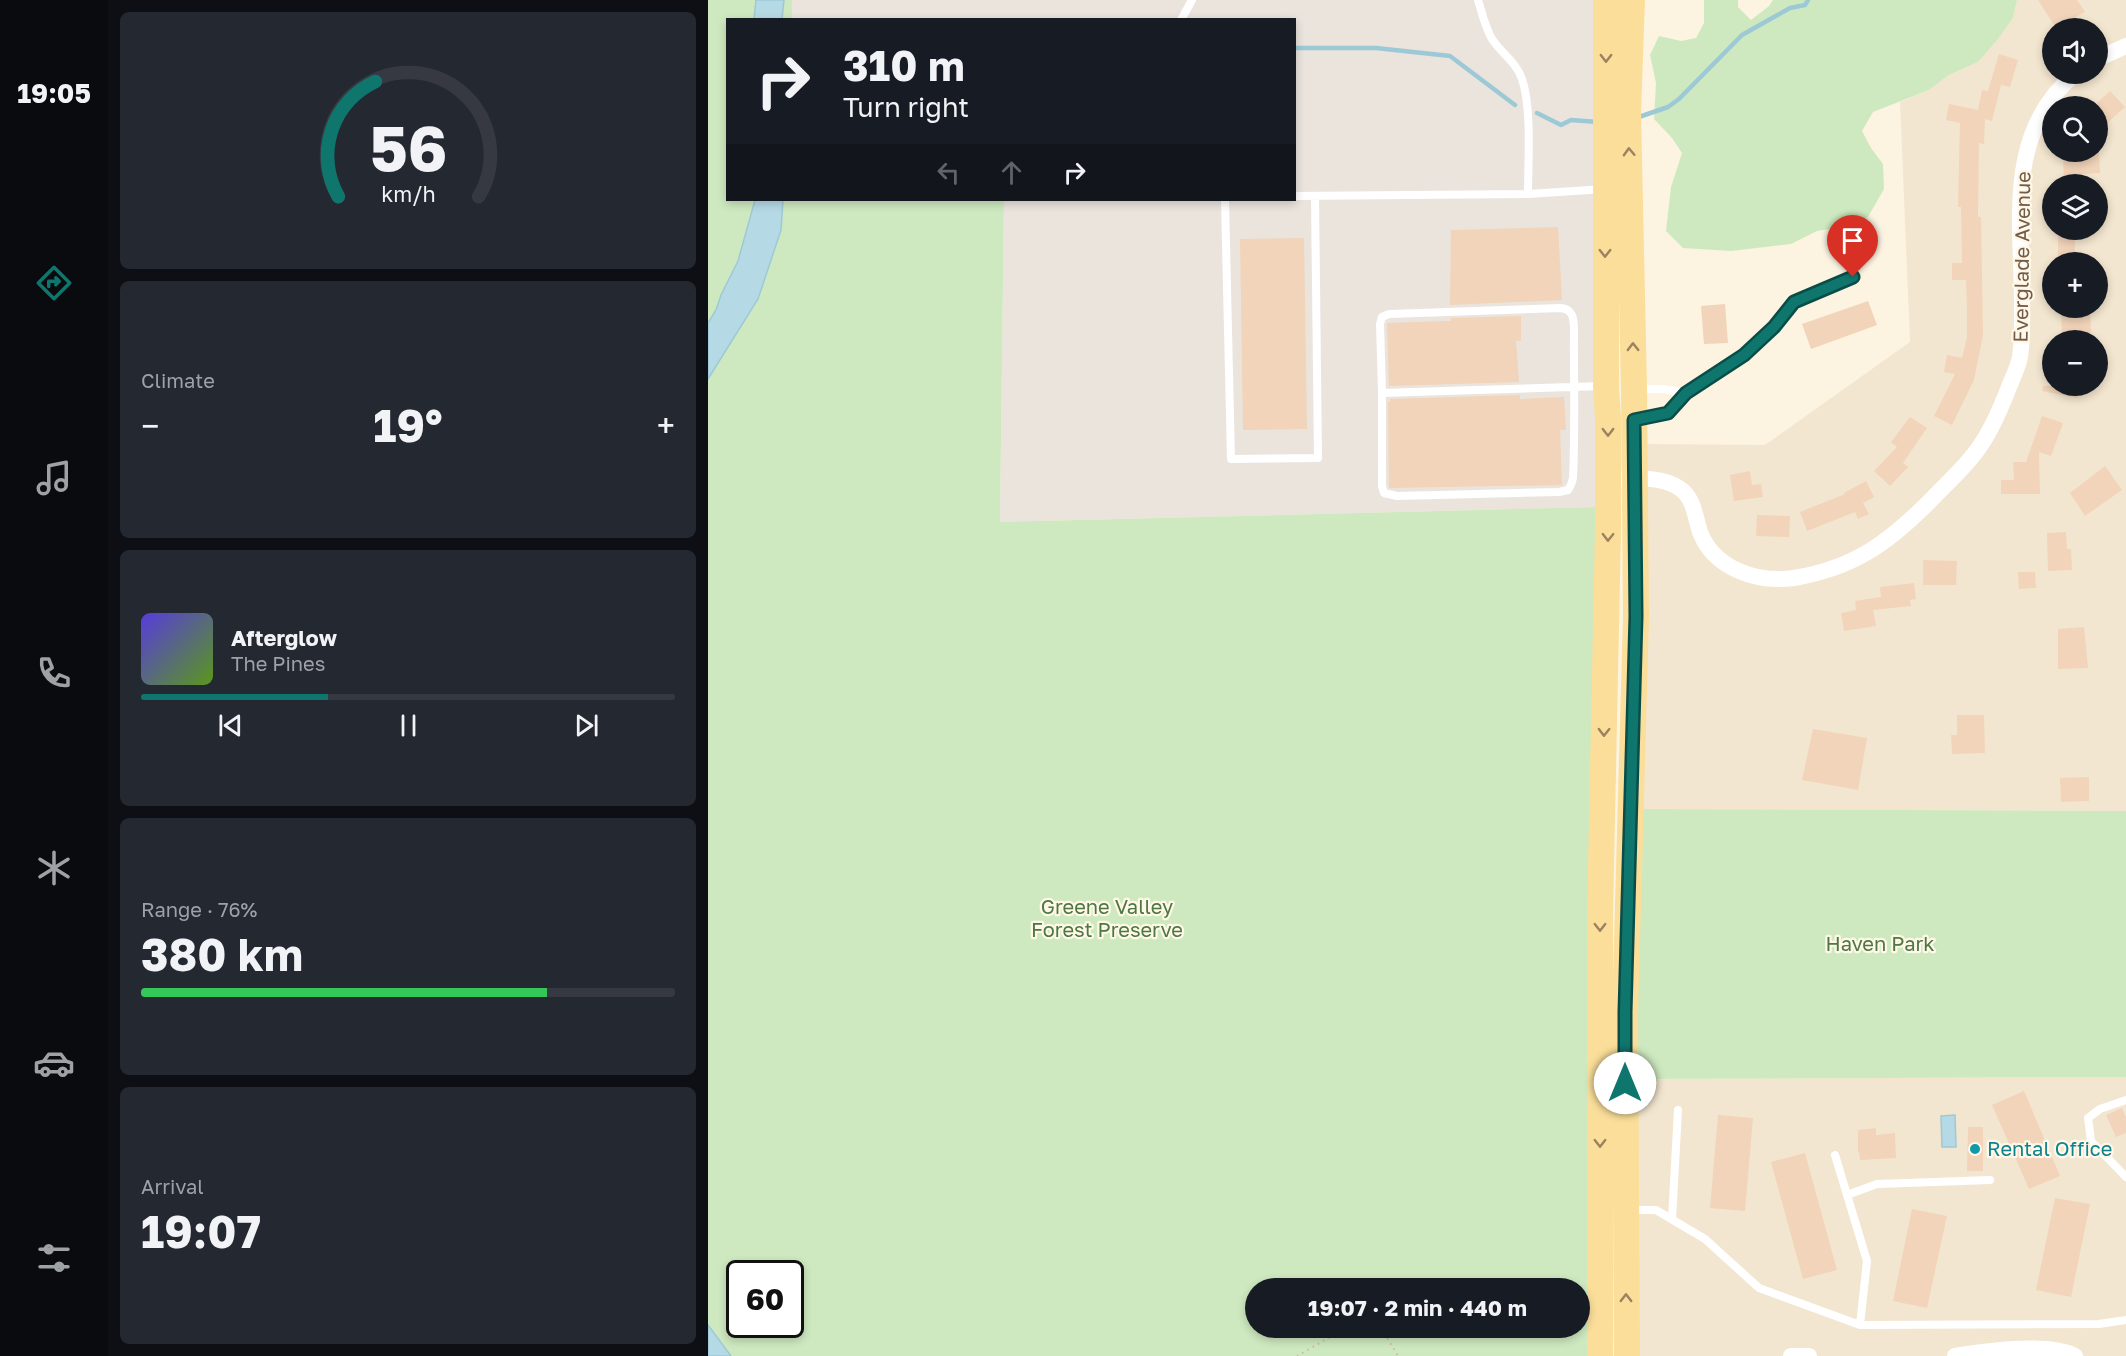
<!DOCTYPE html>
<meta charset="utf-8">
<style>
body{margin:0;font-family:"Golos Text",sans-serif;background:#242831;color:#f1f3f6;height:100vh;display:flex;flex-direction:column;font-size:22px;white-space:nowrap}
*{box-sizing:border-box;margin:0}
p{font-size:20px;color:#9ea1a6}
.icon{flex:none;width:33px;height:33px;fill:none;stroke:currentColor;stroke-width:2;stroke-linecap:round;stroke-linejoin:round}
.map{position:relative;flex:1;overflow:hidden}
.side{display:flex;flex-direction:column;gap:12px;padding:12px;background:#0d0f14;width:600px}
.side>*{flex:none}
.banner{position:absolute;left:18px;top:18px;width:570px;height:183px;border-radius:0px;box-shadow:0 3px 9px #0003;background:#171b24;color:#f1f3f6;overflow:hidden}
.controls{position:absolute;left:1334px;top:18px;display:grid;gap:12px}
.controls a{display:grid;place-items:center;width:66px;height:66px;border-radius:50%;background:#171b24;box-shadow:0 3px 9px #0003;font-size:30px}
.speed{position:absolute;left:18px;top:1260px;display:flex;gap:12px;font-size:30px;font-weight:700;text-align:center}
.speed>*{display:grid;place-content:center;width:78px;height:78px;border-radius:50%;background:#171b24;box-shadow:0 3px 9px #0003;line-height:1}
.speed .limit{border:3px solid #111;border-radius:9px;background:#fff;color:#111}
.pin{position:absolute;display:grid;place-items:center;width:51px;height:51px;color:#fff;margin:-62px -26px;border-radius:50% 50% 50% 0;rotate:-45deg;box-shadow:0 0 6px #0007}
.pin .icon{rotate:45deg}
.me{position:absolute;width:66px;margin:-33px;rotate:0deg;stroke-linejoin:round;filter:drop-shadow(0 0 4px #0008)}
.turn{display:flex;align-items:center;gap:21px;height:126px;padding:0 18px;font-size:27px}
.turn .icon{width:78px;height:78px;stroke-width:2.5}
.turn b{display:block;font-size:42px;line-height:51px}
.lanes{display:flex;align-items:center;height:57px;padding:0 18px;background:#0003;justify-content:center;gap:30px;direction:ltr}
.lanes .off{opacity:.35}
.big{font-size:45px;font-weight:700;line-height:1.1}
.side .tile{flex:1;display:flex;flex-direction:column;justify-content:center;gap:9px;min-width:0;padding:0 21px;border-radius:9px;background:#242831}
.side .dial{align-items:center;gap:0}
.dial svg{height:156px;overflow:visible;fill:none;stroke:#363941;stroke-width:7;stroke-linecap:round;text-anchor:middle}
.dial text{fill:#f1f3f6;stroke:none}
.song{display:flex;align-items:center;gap:18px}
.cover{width:72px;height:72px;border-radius:9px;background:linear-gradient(135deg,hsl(250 70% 55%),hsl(90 70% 35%))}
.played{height:6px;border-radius:3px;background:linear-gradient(90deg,#0f766e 35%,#363941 35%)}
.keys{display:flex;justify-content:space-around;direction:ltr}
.heat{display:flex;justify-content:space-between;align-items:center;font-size:33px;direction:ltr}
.charge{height:9px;border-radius:4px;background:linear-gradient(90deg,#34c759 76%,#363941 0)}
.trip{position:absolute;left:537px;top:1278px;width:345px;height:60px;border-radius:30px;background:#171b24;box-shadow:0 3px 9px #0003;font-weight:700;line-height:60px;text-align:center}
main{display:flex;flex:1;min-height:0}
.dock{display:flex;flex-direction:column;width:108px;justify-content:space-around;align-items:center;background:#090b0e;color:#9ea1a6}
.dock .icon{width:42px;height:42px}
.dock .active{color:#0f766e}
.dock b{font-size:27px;color:#f1f3f6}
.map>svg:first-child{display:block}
.residential{fill:#f3e6d0;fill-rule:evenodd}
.industrial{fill:#eae4dd}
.green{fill:#cee9c0;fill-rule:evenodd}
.water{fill:#b6dae5;stroke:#9dc9d6;stroke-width:1.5}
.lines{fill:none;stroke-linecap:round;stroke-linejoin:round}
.stream{stroke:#9dc9d6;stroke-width:4.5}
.building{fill:#f1d4b9}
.path{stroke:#d5b79d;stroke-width:2;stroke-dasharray:1.5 4.5;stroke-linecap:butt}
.service{stroke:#fff;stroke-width:8}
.minor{stroke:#fff;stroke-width:16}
.primary{stroke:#fade9a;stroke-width:26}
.oneway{stroke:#9c8261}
.route-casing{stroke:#0a4d48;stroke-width:15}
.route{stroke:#0f766e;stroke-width:10}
.culture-dot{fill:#0f9aa8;stroke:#fff7e7;stroke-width:2}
.labels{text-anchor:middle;stroke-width:4.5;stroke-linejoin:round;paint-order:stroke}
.street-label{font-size:20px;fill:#735b48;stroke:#fff7e7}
.park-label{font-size:20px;fill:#4c7841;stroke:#fff7e7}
.culture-label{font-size:20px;fill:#0d838f;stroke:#fff7e7;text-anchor:start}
</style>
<main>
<nav class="dock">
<b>19:05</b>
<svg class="icon active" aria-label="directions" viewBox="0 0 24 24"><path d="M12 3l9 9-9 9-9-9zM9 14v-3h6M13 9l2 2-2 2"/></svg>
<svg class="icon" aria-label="music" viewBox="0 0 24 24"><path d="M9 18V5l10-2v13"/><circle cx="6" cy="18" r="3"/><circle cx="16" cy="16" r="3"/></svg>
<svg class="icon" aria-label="phone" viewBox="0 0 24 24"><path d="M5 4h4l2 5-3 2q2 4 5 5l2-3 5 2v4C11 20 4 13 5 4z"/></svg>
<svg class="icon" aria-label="climate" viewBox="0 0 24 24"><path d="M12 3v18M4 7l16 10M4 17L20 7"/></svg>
<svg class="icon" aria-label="car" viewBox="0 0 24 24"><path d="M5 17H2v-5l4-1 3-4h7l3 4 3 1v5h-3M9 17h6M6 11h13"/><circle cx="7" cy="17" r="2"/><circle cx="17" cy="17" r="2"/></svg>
<svg class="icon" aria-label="filters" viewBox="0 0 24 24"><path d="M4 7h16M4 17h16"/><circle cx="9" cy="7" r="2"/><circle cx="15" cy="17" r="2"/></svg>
</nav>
<section class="side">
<div class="tile dial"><svg viewBox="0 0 100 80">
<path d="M14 69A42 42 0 1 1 86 69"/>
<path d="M14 69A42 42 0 0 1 33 10" stroke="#0f766e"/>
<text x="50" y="56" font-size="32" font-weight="700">56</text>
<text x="50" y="72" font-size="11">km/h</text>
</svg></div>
<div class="tile"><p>Climate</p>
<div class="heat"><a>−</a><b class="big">19°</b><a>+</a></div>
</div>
<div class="tile">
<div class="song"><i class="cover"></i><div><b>Afterglow</b><p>The Pines</p></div></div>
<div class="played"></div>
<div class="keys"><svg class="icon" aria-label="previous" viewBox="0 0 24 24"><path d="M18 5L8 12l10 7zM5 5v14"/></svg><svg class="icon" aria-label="pause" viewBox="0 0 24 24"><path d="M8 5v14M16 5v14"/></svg><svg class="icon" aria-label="next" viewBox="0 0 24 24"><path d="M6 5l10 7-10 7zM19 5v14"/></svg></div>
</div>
<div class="tile"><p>Range · 76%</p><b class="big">380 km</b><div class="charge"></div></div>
<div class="tile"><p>Arrival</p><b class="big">19:07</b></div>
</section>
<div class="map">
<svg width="1418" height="1356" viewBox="0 0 1418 1356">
<rect width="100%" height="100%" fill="#fcf4e1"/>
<path class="residential" d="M1309,0H1418V811L935,809L934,444L1057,445L1202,342L1192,102L1221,90L1241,75L1270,62L1305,18ZM1344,28H1389V74H1344ZM1344,106H1389V152H1344ZM1344,184H1389V230H1344ZM1344,262H1389V308H1344ZM1344,340H1389V386H1344Z
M1418,1077V1356H927V1079Z"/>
<path class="industrial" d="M84,0H892L890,507L292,522L296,200H586V20H84Z"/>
<path class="green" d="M0,0H84V19L20,20V200H296L292,522L890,507L888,1356H0ZM32,1274H82V1324H32ZM548,1288H872V1328H548Z
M996,0H1030V7L1043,20L1061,6L1065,0H1309L1305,18L1290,39L1270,62L1241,75L1221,90L1165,112L1154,131L1163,148L1175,164L1176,189L1160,217L1140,226L1109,231L1083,244L1023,251L975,248L958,231L963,187L974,153L964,138L946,119L948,83L942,55L951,36L973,41L988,38L996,23Z
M935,809L1418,811V1077L927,1079Z"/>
<path class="water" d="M48,0H76L74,19H46Z
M47,200H75L73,230L50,299L0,379V323L8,310L13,295L30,261Z
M1247,1115L1248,1147H1234L1233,1116Z
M0,1325L23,1356H0Z"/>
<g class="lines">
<path class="stream" d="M586,48H668L742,56L807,105
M829,113L853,125
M931,117L960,107L971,99L1034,35L1082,8L1097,5L1100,0
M853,125L863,120L890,122"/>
</g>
<path class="building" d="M1330,0H1369L1377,12L1348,28Z
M1291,54L1310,60L1302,87L1293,85L1284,121L1277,119L1276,144L1271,143L1270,217H1273L1275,335L1266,380L1244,425L1226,416L1247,374L1236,372L1239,355L1254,358L1259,337V305L1258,280H1244V263H1254L1253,207H1250L1252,123L1238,120L1241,104L1270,110L1274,90L1280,91Z
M1402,91L1417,107L1389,132V103Z
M1391,153L1392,173L1374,174V184H1356L1355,154Z
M850,227L854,300L742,305L743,230Z
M1350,230H1367V262H1350Z
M596,238L599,429L535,430L532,239Z
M1160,301L1169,325L1103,349L1094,324Z
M1017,304L1020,343L996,344L993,306Z
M1357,308H1382L1383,333L1354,334L1353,314Z
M813,316V341H808L811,382L681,386L679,323L743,321V318Z
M1335,386H1372L1370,398L1334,391Z
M812,395V399L856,397L858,430H852L854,485L681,488L680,402H682V399Z
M1334,416L1355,423L1343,456L1331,452L1332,494H1293V480H1306L1305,462H1318Z
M1202,417L1219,428L1195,463L1200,467L1182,486L1166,471L1189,447L1183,442Z
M1397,466L1414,490L1377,516L1362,493Z
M1042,471L1044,485L1053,484L1055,497L1026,501L1022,475Z
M1158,481L1166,497L1155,503L1161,514L1150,519L1147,512L1099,531L1092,512L1137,494L1136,493Z
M1049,515L1082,516L1081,537L1048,536Z
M1358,532L1359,549H1363L1364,570L1340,571L1339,533Z
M1215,560L1249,561L1248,585H1215Z
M1310,572H1327L1328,588L1311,589Z
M1206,583L1208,599L1202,600L1203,606L1165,610L1168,626L1136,631L1133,613L1148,610L1147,601L1173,597L1172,587Z
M1376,627L1380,668L1350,669V629Z
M1249,715H1276L1277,753L1244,754L1243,735H1249Z
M1105,729L1159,738L1150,790L1094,780Z
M1381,777V801L1353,802L1352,778Z
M1316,1091L1352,1176L1321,1189L1284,1105Z
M1414,1108L1418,1117V1133L1408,1137L1398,1115Z
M1010,1115L1045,1118L1037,1211L1002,1208Z
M1260,1127H1275V1171H1259Z
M1168,1128V1135L1187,1133L1188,1158L1152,1160L1151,1152H1150V1130Z
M1097,1153L1129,1270L1095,1279L1063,1162Z
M1347,1198L1382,1204L1363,1297L1328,1290Z
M1204,1209L1239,1216L1219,1308L1185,1301Z"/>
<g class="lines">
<path class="path" d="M673,1328L690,1356
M589,1356L638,1328"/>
<path class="service" d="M770,0C774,13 777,27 784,39C793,53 809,63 814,79C824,108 820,162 820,194
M473,20L484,0
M586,196L820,194L897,189
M517,200L523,459L610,458L607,196
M929,389H956L978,393L960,413L930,420
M674,393V486L676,493L689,496L851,492L860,490C863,486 864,483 865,478C867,436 866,394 866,352C865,341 868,325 864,315C862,310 858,309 853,308L681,314L674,317L672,324L674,393C747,391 821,388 894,386
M978,393L1036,355L1067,327L1086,302L1145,277
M1418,1100L1392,1109L1380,1118L1383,1141L1418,1177
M1127,1155L1159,1261L1152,1325
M1139,1195L1169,1184L1282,1180
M921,1210H948L997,1239L1051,1288L1152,1325L1391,1324L1418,1320
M964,1219L970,1110"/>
<path class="minor" d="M1389,59L1418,46
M900,479C922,479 952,475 971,488C986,497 987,517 992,532C1006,569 1049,583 1086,578C1146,568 1180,543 1222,501C1240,482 1262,463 1276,440C1286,424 1294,405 1301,387C1305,377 1310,367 1312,357C1315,337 1314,318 1314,298C1313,218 1298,131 1367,74
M1083,1356H1101
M1247,1356C1277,1351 1341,1342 1367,1356"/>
<path class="primary" d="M892,1356V914L900,529V419L898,386V0
M919,1356L917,1013L928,617L926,389L920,113L924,0"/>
</g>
<defs><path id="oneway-chevron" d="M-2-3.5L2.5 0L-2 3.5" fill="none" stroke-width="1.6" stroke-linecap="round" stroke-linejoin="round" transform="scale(1.5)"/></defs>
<g class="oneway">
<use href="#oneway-chevron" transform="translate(898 58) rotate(90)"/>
<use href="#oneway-chevron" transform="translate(921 152) rotate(-92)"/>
<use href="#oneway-chevron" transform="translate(897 253) rotate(90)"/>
<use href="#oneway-chevron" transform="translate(925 347) rotate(-91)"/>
<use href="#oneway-chevron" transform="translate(900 432) rotate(90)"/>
<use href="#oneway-chevron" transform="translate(900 537) rotate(91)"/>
<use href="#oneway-chevron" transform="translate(896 732) rotate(91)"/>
<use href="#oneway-chevron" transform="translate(892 927) rotate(90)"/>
<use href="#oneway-chevron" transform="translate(892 1143) rotate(90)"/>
<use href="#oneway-chevron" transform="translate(918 1298) rotate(-90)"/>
</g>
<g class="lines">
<defs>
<path id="route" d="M917,1083V1012L928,616L926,420L960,413L978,393L1036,355L1066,327L1086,302L1145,277"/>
</defs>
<use href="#route" class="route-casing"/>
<use href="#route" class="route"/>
</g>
<circle class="culture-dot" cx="1267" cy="1149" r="6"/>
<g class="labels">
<g class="street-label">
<text transform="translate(1314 257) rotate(-89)" y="7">Everglade Avenue</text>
</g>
<g class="park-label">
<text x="399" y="914">Greene Valley<tspan x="399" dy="23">Forest Preserve</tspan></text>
<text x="1172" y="951">Haven Park</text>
</g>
<g class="culture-label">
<text x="1279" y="1156">Rental Office</text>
</g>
</g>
</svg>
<div class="controls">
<a><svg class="icon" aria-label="sound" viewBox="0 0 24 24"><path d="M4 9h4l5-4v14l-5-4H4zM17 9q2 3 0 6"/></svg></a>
<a><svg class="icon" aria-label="search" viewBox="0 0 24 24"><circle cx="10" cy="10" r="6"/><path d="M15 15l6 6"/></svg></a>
<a><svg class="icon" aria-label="layers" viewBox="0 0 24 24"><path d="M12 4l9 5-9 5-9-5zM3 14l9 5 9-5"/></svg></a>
<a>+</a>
<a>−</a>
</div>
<div class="speed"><div class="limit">60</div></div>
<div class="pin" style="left:1145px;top:277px;background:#d93025"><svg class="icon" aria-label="arrive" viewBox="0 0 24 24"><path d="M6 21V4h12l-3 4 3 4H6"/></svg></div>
<svg class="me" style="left:917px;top:1083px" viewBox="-20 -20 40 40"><circle r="19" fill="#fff"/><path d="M0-13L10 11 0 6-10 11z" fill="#0f766e"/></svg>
<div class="trip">19:07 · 2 min · 440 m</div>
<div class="banner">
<div class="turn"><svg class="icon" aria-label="right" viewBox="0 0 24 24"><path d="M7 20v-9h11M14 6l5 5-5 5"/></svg><div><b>310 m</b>Turn right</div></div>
<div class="lanes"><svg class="icon off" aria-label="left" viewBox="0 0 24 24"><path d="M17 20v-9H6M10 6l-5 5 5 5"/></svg><svg class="icon off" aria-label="ahead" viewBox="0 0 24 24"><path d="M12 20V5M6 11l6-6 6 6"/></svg><svg class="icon" aria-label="right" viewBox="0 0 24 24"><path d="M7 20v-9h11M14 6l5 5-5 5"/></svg></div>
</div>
</div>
</main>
